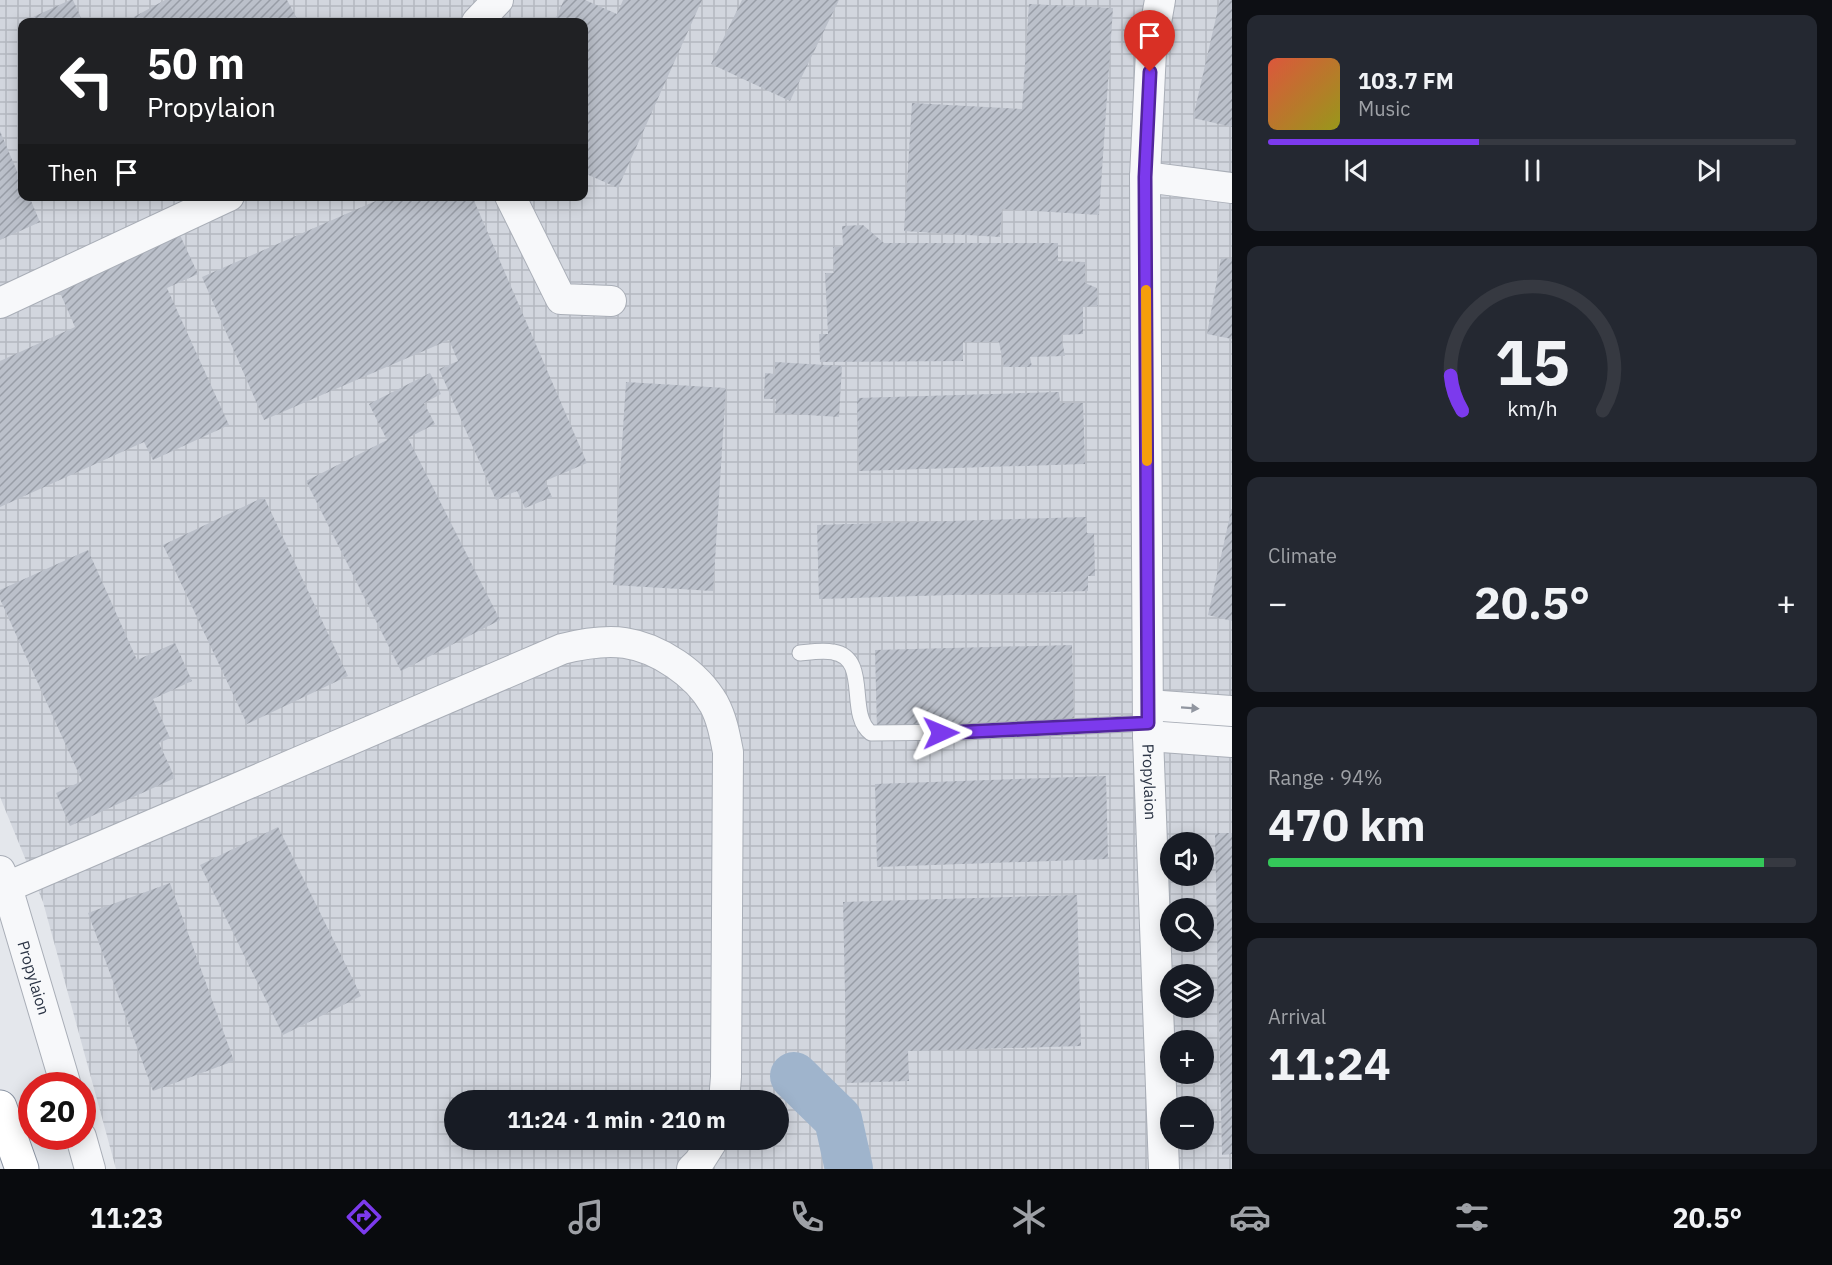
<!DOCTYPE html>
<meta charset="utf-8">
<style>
body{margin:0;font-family:"IBM Plex Sans",sans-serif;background:#242831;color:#f1f3f6;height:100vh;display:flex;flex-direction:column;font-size:22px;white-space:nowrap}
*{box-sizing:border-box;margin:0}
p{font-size:20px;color:#9ea1a6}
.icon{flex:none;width:33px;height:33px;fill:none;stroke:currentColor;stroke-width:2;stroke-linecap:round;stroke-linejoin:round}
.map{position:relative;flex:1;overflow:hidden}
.drawer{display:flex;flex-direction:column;gap:15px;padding:15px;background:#0d0f14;width:600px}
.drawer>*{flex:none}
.guide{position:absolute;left:18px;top:18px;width:570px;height:183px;border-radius:12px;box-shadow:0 3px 15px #0003;background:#202124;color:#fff;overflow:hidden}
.fabs{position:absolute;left:1160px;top:832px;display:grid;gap:12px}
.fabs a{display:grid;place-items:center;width:54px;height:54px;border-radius:50%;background:#171b24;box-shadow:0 3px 15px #0003;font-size:30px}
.speed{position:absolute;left:18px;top:1072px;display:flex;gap:12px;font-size:30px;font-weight:700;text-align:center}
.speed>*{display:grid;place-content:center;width:78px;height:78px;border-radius:50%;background:#171b24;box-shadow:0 3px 15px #0003;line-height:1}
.speed .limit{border:9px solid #d22;background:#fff;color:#111}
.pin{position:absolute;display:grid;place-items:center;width:51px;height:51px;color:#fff;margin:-62px -26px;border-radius:50% 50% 50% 0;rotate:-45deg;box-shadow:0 0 6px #0007}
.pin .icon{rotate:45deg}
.me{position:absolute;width:66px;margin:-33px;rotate:89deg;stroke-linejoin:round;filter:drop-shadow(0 0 4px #0008)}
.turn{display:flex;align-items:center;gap:21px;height:126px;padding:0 30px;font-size:27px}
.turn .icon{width:78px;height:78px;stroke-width:2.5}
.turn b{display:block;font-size:42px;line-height:51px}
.then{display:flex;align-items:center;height:57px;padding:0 30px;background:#0003;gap:12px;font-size:22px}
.big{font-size:45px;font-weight:700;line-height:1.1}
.drawer .widget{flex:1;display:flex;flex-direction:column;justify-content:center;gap:9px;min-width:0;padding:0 21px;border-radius:12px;background:#242831}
.drawer .dial{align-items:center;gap:0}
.dial svg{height:156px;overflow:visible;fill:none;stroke:#363941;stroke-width:7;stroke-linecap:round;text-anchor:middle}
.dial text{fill:#f1f3f6;stroke:none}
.song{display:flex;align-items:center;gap:18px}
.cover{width:72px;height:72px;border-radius:9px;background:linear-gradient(135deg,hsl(10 70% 55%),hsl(60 70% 35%))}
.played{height:6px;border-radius:3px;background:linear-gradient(90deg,#7c3aed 40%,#363941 40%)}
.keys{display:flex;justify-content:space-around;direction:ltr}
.heat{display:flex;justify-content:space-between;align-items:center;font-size:33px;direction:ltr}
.charge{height:9px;border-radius:4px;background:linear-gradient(90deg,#34c759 94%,#363941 0)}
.trip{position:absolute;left:444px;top:1090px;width:345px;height:60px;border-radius:30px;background:#171b24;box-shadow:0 3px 15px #0003;font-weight:700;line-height:60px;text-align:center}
.dock{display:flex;height:96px;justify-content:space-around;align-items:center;background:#090b0e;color:#9ea1a6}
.dock .icon{width:42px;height:42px}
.dock .active{color:#7c3aed}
.dock b{font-size:27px;color:#f1f3f6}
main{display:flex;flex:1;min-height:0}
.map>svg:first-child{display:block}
.industrial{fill:url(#industrial-grid);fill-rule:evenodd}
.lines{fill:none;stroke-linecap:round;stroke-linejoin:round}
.river{stroke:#9fb4cc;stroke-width:48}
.building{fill:url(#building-hatch)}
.lane-casing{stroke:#a9aeb7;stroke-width:17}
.street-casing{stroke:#a9aeb7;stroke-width:32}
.highway-casing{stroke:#8b94a3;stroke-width:35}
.lane{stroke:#f7f8fa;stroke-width:15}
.street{stroke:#f7f8fa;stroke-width:30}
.highway{stroke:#fff;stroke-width:33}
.oneway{fill:#9196a0}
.route-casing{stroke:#51269a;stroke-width:15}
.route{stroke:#7c3aed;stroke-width:10}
.slow{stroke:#f59e0b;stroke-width:10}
.labels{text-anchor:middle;stroke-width:4.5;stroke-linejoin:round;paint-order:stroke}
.street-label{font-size:16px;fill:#2b3445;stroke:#f4f6f9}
</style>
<main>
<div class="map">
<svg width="1232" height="1169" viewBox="0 0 1232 1169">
<defs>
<pattern id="industrial-grid" width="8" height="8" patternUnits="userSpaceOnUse" patternTransform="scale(1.5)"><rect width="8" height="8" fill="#d2d6de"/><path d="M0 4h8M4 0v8" fill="none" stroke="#b4b8c0"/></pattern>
<pattern id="building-hatch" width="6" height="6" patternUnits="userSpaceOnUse" patternTransform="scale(1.5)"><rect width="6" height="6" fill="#bbc0ca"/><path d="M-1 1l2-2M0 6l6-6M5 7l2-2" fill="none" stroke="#989da6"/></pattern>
</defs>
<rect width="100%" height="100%" fill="#e4e7ec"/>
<path class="industrial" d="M0,0H1232V1169H116L43,902L0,797ZM22,22H584V196H22ZM1170,843H1203V876H1170ZM1170,909H1203V942H1170ZM1170,975H1203V1008H1170ZM1170,1041H1203V1074H1170ZM454,1101H778V1140H454ZM1170,1107H1203V1140H1170Z"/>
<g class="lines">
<path class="river" d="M794,1076L838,1119L849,1169"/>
</g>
<path class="building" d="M70,0H73L83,22H22V35L18,24Z
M165,0H287L299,22H134L132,18Z
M564,0H585L617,14L623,0H702L618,188L584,173V22H554Z
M742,0H839L790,101L711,64Z
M1220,0H1232V127L1193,118Z
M1029,4L1113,8L1099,215L1002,209L1000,237L904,231L912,103L1022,109Z
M0,131L22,183V196H29L40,222L0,240Z
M387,196H472L587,463L545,481L552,497L525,508L517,491L496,500L439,369L458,361L449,340L264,420L202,277Z
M863,225L884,243H1058V261L1085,262V283L1097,288L1098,306L1083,307V334L1061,335L1065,356L1030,357L1032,367H1004L999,342H963V361L820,362L819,334H828L825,273H834L833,247L843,246L842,226Z
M179,233L198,274L167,288L229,425L153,460L144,442L0,507V361L75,327L58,288Z
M1221,258L1232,259V339L1207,334Z
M775,362L842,366L839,417L775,413L776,399H764L765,373L775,374Z
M430,373L441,394L424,403L435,424L408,438L500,620L401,671L306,481L387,440L369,404Z
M626,382L726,388L713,591L613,585Z
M1059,392L1060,403H1083L1085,464L859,471L857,398Z
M264,497L348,676L247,724L163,545Z
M1231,511H1232V621L1208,615Z
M1086,517L1087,533H1094L1095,576H1088V591L819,599L817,525Z
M88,550L137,660L175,643L192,681L153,699L170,738L159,743L175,778L70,826L56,793L82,781L0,599V590Z
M1072,645L1074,723L877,729L875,650Z
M1106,776L1108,859L877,867L875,784Z
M278,827L361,996L283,1035L200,865Z
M1215,833H1232V1154L1222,1155Z
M170,883L234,1061L153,1091L88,913Z
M1077,895L1081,1046L908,1051L909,1081L847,1083L843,902Z"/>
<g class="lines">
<defs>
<path id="lane" d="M800,653C810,652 823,650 833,652C871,658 846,715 871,733L964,732L1148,723"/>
<g id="street">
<path id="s1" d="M1160,0L1151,51L1145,177L1148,736L1164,1169"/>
<path d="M477,22L498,0"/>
<path d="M1145,177L1232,188"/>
<path d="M510,196L561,299L611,301"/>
<path d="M0,303L229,196"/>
<path d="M1148,705L1232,711"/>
<path d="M1148,736L1232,742"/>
<path id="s2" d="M0,871L7,887L66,1086"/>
<path d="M7,887L562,649C582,644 604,640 625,643C659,648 697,674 714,704C722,719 725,736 728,752L726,1077L724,1101"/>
<path d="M81,1137L90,1169"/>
<path d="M692,1169L699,1162L713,1140"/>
</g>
<path id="highway" d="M0,1107L22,1169"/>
</defs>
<use href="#lane" class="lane-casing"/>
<use href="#street" class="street-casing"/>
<use href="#highway" class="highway-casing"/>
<use href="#lane" class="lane"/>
<use href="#street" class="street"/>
<use href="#highway" class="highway"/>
</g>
<defs><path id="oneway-solid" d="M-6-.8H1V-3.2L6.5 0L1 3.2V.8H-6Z" transform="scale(1.5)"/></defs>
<use class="oneway" href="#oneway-solid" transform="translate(1190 708) rotate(4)"/>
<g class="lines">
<defs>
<path id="route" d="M941,733L1148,723L1145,177L1150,72"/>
</defs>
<use href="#route" class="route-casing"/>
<use href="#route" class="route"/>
<path class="slow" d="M1146,290L1147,461"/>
</g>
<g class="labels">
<g class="street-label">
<text dy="6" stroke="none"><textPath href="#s1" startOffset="783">Propylaion</textPath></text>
<text dy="6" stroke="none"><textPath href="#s2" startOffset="112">Propylaion</textPath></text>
</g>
</g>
</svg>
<div class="fabs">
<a><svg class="icon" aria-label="sound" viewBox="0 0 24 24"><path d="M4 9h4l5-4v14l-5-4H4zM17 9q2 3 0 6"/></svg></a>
<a><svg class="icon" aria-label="search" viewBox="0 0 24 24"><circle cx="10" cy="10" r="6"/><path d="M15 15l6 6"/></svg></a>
<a><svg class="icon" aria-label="layers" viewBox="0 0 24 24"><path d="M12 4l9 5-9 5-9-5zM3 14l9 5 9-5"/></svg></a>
<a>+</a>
<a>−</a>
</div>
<div class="speed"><div class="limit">20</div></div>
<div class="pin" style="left:1150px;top:72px;background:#d93025"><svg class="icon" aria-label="arrive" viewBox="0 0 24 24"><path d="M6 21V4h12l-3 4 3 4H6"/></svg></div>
<svg class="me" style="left:941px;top:733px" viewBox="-20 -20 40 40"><path d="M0-17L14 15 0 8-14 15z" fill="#7c3aed" stroke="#fff" stroke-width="4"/></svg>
<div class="trip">11:24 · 1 min · 210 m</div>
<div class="guide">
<div class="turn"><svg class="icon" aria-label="left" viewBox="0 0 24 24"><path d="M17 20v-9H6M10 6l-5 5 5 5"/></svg><div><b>50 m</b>Propylaion</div></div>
<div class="then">Then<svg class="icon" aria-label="arrive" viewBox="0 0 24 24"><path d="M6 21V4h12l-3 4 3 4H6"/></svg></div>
</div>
</div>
<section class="drawer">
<div class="widget">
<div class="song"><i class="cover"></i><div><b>103.7 FM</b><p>Music</p></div></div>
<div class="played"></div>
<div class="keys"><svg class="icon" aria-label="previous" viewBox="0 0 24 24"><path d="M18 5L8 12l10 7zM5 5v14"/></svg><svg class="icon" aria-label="pause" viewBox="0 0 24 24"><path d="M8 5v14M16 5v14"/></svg><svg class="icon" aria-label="next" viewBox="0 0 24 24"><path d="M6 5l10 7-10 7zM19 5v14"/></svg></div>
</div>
<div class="widget dial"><svg viewBox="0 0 100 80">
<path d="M14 69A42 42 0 1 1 86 69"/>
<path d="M14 69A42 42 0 0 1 8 51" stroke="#7c3aed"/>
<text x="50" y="56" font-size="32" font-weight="700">15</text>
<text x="50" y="72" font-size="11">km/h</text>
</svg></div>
<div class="widget"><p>Climate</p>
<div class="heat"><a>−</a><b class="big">20.5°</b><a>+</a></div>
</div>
<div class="widget"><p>Range · 94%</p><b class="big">470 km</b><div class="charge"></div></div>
<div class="widget"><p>Arrival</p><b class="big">11:24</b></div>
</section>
</main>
<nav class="dock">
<b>11:23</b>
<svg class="icon active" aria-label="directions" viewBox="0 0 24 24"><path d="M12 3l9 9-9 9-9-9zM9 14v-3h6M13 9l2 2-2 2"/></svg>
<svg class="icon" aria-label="music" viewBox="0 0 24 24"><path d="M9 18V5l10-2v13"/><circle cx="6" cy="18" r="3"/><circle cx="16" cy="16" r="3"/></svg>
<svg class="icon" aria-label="phone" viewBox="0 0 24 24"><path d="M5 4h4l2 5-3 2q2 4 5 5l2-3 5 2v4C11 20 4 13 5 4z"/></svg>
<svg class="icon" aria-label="climate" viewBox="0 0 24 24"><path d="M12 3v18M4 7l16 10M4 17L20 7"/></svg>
<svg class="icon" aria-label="car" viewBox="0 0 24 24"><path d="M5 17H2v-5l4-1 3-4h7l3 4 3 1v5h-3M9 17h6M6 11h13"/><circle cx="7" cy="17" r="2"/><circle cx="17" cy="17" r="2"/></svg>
<svg class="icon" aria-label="filters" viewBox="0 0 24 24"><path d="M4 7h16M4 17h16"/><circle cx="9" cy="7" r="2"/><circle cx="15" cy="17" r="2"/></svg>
<b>20.5°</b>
</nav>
